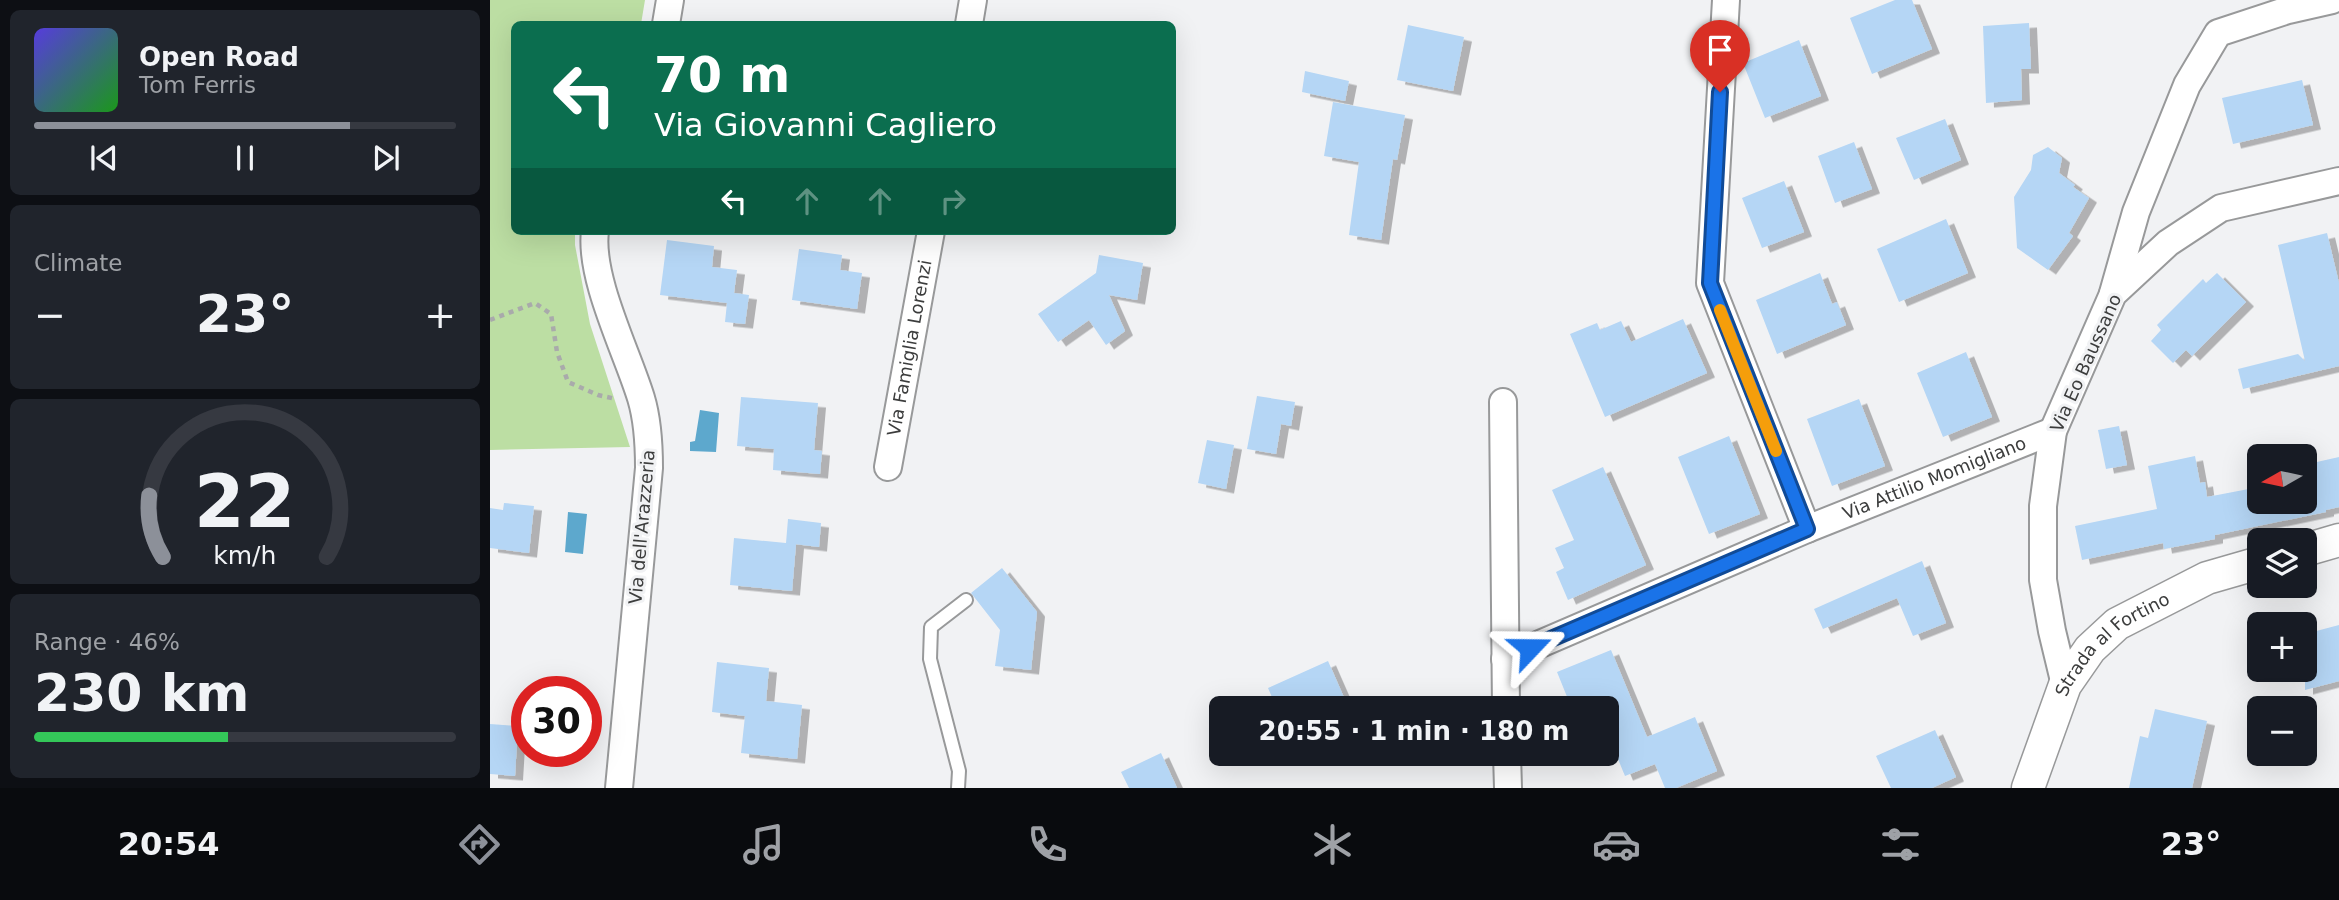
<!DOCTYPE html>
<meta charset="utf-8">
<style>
body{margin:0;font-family:"DejaVu Sans",sans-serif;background:#20242c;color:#f1f3f6;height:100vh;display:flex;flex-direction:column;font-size:26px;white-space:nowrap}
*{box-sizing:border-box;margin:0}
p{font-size:23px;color:#9ea1a6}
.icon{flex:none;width:38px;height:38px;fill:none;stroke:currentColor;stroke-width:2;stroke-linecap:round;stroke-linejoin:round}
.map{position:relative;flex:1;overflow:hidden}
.panel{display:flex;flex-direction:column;gap:10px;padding:10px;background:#0d0f14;width:490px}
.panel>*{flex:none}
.top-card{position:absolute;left:21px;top:21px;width:665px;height:214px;border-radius:10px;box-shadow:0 7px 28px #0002;background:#0b6e4f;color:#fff;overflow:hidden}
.needle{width:46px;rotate:261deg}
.fabs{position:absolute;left:1757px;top:444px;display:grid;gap:14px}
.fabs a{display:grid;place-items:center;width:70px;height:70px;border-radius:10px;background:#171b24;box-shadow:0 7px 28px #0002;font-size:35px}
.speed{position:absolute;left:21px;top:676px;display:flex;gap:14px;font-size:35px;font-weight:700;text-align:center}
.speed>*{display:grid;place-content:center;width:91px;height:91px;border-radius:50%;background:#171b24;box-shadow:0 7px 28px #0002;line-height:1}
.speed .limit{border:10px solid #d22;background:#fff;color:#111}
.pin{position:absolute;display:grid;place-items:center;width:60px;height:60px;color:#fff;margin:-72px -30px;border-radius:50% 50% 50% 0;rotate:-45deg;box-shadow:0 0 7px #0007}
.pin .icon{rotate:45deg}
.me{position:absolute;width:77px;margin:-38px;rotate:67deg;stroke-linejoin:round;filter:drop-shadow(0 0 5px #0008)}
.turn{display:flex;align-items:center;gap:24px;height:147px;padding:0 28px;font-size:32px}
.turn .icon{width:91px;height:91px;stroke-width:2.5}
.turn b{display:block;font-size:49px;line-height:60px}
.lanes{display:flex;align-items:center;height:66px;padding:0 28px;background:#0003;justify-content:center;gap:35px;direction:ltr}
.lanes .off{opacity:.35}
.big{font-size:52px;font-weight:700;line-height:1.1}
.panel .card{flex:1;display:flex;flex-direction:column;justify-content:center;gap:10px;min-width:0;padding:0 24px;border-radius:10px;background:#20242c}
.panel .dial{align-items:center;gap:0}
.dial svg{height:182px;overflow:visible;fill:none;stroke:#363941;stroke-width:7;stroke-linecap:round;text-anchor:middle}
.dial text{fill:#f1f3f6;stroke:none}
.song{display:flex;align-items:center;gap:21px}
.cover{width:84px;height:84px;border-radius:10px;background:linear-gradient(135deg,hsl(250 70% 55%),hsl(120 70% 35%))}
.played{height:7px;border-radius:4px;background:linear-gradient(90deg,#8c9099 75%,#363941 75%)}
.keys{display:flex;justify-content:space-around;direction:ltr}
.heat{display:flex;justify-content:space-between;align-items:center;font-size:38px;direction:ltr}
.charge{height:10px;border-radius:5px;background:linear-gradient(90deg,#34c759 46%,#363941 0)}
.trip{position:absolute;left:719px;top:696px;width:410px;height:70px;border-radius:10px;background:#171b24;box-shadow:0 7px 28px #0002;font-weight:700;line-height:70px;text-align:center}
.menu{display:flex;height:112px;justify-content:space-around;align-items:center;background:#090b0e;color:#9ea1a6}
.menu .icon{width:49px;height:49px}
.menu .current{color:#8c9099}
.menu b{font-size:32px;color:#f1f3f6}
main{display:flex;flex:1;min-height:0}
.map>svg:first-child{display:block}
.green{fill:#bcdea3}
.water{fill:#5da8cd}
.building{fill:#b5d6f5;filter:url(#shadow)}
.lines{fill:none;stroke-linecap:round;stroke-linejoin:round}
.service-casing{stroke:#98999a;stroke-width:16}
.minor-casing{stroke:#98999a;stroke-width:30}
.tertiary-casing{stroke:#98999a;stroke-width:35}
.path{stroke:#a9aaab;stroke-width:4.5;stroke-dasharray:5 5;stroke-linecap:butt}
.service{stroke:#fff;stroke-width:12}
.minor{stroke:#fff;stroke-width:26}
.tertiary{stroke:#fff;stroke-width:32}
.route-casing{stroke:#114b97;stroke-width:18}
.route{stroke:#1a73e8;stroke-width:12}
.slow{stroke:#f59e0b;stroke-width:12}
.labels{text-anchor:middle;stroke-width:6;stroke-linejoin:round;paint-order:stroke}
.street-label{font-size:18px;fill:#3c3d3d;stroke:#f1f2f4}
</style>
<main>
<section class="panel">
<div class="card">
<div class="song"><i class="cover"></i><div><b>Open Road</b><p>Tom Ferris</p></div></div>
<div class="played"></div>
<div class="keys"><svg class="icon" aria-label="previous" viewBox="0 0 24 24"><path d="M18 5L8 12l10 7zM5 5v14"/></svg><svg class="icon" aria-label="pause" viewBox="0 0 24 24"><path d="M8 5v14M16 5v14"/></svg><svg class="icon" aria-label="next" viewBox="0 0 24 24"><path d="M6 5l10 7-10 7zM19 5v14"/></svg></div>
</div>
<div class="card"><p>Climate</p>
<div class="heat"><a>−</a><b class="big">23°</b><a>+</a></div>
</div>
<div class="card dial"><svg viewBox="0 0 100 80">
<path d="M14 69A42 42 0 1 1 86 69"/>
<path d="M14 69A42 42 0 0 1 8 42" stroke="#8c9099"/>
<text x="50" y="56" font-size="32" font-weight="700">22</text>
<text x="50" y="72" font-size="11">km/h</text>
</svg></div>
<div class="card"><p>Range · 46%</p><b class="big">230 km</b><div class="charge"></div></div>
</section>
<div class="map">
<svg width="1849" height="788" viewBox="0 0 1849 788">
<defs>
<filter id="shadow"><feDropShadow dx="8" dy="4.5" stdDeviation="0" flood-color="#0004"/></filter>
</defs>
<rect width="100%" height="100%" fill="#f1f2f4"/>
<path class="green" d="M0,0H155L151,24H24V231H85V245L100,324L140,447L0,450Z"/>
<path class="water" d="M210,410L229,413L226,452L200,451V442L205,441Z
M78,512L97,514L93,554L75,552Z"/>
<path class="building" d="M1405,0H1422L1442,49L1382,74L1360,18Z
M1539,23L1541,69H1531L1532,100L1496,103L1493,26Z
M918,25L974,37L963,91L907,80Z
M1309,40L1331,96L1275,118L1253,63Z
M815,71L859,81L855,101L812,92Z
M1812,80L1823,125L1743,144L1732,98Z
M843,102L915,115L907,160L903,159L891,240L859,235L869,162L834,156Z
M1455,119L1471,160L1424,180L1406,138Z
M1364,142L1382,189L1345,203L1328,156Z
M1558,147L1572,158L1569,173L1585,185L1583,187L1599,198L1579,233L1583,236L1558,270L1527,248L1524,197L1541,170L1543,155Z
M1294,181L1314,232L1272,248L1252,198Z
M1456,219L1478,273L1409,302L1387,249Z
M1837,233L1849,283V366L1753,389L1748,369L1808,354L1815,361L1788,245Z
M177,240L224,246L222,267L247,270L244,293L259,295L255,324L235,322L237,303L170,295Z
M309,249L352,255L350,270L372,273L367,309L302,300Z
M609,255L653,263L647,300L619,295L635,331L616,345L599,320L568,342L548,314L606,273Z
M1330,273L1342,304L1347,302L1356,325L1287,354L1266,300Z
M1727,273L1756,302L1702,356L1696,350L1683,363L1661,341L1671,330L1667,325L1713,279L1716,283Z
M1193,319L1217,373L1115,417L1080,334L1107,323L1110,330L1131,321L1141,342Z
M1476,352L1502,417L1453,437L1427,373Z
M767,396L805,402L801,426L791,424L786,454L757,449Z
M251,397L328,403L324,450L332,451L330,474L283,470L284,449L247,446Z
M1369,399L1395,466L1342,486L1317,419Z
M1629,426L1637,465L1616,469L1608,430Z
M1239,436L1270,514L1219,534L1188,457Z
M717,440L744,445L736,489L708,483Z
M1705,456L1710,483L1715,482L1717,497L1769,487V502H1827L1818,464L1849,457V507L1836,510V512L1725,535V539L1674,549L1673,543L1592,560L1585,526L1667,509L1658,466Z
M1113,467L1156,565L1078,600L1066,572L1074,568L1065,548L1084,540L1062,490Z
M14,503L44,506L39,553L0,548V508L13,510Z
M298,519L331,523L329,547L296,543Z
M244,538L306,544L302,591L240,585Z
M1432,561L1456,623L1423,636L1407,598L1333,629L1324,609Z
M512,568L547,612L541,670L505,666L510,630L481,593Z
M1849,625V681L1815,690V634Z
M1121,650L1157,737L1205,717L1227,771L1186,788H1175L1165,764L1135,776L1116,730V709H1082L1067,672Z
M838,661L859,709H787L778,688Z
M227,662L279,668L276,701L312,705L307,759L251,753L255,716L222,712Z
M1665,709L1717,721L1702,788H1639L1650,736L1658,738Z
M0,724L28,726L25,776L0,774Z
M1445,730L1466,777L1442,788H1401L1386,756Z
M671,753L687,788H639L631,772Z"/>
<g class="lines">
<defs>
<path id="service" d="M468,788L469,771L440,659L441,627L476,600"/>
<g id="minor">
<path d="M1236,0L1220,283L1317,529"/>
<path d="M176,24L180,0"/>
<path d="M479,24L483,0"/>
<path d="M105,231C99,278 137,352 151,398C158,421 159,444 159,468L129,788"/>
<path d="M1623,293L1646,212L1697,85L1728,33L1798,10L1842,0"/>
<path d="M1013,402L1016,709"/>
<path id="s1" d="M398,467L441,231"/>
<path id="s2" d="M1015,659L1317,529L1563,431"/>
<path d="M1575,685L1562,631L1553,580V506L1563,431L1623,294L1678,243L1731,208L1849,181"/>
<path d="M1017,754L1018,788"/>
</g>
<g id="tertiary">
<path d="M1815,550L1849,540"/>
<path id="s3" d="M1538,788L1575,685L1600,649L1627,624L1717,578L1769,563"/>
</g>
</defs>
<use href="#service" class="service-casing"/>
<use href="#minor" class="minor-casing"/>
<use href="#tertiary" class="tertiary-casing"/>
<path class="path" d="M0,320L45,303L61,314L67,352L78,382L108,395L126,399"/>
<use href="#service" class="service"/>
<use href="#minor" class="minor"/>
<use href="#tertiary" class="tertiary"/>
</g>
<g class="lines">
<defs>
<path id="route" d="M1040,648L1317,529L1220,283L1230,92"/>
</defs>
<use href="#route" class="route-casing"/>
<use href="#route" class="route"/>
<path class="slow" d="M1230,310L1286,451"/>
</g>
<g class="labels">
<g class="street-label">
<text dy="6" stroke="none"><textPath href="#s1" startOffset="121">Via Famiglia Lorenzi</textPath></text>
<text transform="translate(1596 363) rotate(-66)" y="6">Via Eo Baussano</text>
<text dy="6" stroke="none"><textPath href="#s2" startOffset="466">Via Attilio Momigliano</textPath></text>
<text transform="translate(152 527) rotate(-85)" y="6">Via dell'Arazzeria</text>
<text dy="6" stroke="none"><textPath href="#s3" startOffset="173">Strada al Fortino</textPath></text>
</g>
</g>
</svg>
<div class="fabs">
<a><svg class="needle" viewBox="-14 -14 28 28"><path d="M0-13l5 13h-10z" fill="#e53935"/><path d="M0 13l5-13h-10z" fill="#9ea1a6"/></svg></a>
<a><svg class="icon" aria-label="layers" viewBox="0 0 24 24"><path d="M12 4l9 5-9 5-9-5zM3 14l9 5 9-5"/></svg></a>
<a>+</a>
<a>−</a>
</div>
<div class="speed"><div class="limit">30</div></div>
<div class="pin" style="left:1230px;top:92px;background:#d93025"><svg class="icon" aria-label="arrive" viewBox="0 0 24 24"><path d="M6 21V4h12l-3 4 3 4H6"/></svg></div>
<svg class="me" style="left:1040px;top:648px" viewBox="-20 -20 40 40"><path d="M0-17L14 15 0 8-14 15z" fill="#1a73e8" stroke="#fff" stroke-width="4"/></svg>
<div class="trip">20:55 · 1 min · 180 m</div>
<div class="top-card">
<div class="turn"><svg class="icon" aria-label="left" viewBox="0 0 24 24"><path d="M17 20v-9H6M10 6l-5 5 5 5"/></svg><div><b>70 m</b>Via Giovanni Cagliero</div></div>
<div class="lanes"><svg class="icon" aria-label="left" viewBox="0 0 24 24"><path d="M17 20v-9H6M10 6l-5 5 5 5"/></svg><svg class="icon off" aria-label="ahead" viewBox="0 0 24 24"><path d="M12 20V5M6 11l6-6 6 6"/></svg><svg class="icon off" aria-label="ahead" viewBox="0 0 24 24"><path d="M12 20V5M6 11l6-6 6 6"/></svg><svg class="icon off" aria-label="right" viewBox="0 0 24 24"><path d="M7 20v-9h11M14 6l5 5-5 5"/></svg></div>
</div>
</div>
</main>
<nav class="menu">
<b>20:54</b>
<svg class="icon current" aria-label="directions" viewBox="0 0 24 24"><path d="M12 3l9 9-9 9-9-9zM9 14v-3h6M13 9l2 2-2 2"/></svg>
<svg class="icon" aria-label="music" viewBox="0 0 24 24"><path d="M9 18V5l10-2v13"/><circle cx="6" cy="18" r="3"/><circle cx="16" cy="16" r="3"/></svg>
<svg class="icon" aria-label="phone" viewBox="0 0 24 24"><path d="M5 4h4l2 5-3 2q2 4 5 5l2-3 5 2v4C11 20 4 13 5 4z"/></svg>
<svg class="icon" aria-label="climate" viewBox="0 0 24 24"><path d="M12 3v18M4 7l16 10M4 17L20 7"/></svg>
<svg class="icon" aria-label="car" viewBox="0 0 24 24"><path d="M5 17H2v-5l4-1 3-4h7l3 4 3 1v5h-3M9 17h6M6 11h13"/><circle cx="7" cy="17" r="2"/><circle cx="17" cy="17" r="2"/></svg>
<svg class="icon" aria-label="filters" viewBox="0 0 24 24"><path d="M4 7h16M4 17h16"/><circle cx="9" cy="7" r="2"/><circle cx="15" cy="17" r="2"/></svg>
<b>23°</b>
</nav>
